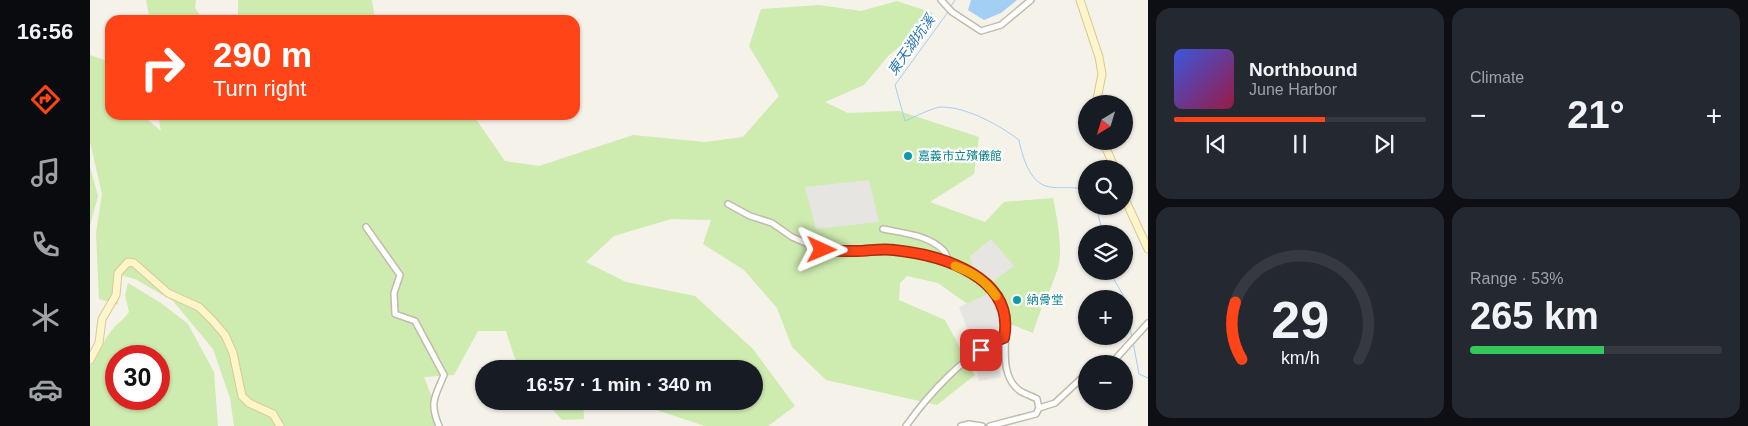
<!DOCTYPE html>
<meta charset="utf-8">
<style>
body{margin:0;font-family:Arial,"Noto Sans TC",sans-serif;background:#242831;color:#f1f3f6;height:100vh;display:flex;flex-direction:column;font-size:19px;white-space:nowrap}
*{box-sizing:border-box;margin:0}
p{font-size:16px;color:#9ea1a6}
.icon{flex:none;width:28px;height:28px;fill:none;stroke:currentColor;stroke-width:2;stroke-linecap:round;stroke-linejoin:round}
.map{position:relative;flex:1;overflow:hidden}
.details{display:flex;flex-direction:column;gap:8px;padding:8px;background:#0d0f14;width:600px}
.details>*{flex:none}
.hud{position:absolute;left:15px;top:15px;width:475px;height:105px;border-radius:15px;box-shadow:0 1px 4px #0004;background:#ff4517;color:#fff;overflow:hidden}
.needle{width:32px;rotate:218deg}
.controls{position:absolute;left:988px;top:95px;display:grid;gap:10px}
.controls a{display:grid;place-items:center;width:55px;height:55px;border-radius:50%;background:#171b24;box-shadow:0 1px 4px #0004;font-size:25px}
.speed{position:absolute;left:15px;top:345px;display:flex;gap:10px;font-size:25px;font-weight:700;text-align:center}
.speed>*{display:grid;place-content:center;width:65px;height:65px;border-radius:50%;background:#171b24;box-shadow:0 1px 4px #0004;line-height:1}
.speed .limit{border:8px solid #d22;background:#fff;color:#111}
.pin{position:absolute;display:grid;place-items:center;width:42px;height:42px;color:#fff;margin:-21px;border-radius:10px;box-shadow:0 2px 8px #0006}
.me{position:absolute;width:55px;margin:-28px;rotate:91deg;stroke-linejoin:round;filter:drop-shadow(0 0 4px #0008)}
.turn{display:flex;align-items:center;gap:18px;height:105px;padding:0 25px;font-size:22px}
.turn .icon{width:65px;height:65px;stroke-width:2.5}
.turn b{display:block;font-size:35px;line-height:42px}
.big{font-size:38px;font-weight:700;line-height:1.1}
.details .widget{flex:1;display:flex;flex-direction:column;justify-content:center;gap:8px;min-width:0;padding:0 18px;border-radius:15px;background:#242831}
.details .dial{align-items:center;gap:0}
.dial svg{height:130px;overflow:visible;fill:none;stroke:#363941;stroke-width:7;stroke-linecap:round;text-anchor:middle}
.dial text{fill:#f1f3f6;stroke:none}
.song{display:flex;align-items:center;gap:15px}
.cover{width:60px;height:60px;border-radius:8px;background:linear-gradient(135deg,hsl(230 70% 55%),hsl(340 70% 35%))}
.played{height:5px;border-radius:2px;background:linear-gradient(90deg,#ff4517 60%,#363941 60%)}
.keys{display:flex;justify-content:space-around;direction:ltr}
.heat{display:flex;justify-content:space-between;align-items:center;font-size:28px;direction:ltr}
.charge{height:8px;border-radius:4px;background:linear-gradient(90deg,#34c759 53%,#363941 0)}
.details .tiles{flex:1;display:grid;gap:8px;grid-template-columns:repeat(2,1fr)}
.trip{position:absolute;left:385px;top:360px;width:288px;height:50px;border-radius:25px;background:#171b24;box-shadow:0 1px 4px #0004;font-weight:700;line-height:50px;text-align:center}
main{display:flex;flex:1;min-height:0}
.dock{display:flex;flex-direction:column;width:90px;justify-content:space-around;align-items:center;background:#090b0e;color:#9ea1a6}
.dock .icon{width:35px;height:35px}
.dock .on{color:#ff4517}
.dock b{font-size:22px;color:#f1f3f6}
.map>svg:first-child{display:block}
.green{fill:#ceebb0;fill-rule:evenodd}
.parking{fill:#e7e5e1}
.water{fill:#a3cff4}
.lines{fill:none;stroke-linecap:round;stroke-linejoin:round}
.stream{stroke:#a3cff4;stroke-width:1}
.street-casing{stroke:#c1bbab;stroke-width:8}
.secondary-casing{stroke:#d7c997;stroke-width:9}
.street{stroke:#fff;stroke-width:5}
.secondary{stroke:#fff5ca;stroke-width:7}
.route-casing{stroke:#a62d0f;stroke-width:12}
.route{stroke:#ff4517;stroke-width:9}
.slow{stroke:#f59e0b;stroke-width:9}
.culture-dot{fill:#0f9aa8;stroke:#fff;stroke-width:2}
.labels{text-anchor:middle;stroke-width:4.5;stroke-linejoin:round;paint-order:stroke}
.culture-label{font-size:12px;fill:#0d838f;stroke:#fff;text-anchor:start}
.water-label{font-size:14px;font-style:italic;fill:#2a77bc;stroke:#fff}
</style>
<main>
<nav class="dock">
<b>16:56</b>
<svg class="icon on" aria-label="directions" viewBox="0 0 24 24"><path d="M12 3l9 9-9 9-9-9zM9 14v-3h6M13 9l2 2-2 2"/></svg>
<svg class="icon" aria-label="music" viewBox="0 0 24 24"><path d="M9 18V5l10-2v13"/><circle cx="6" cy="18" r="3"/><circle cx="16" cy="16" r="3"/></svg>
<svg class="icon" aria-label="phone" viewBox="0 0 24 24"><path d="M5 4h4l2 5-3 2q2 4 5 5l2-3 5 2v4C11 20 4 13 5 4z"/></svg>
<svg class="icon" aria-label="climate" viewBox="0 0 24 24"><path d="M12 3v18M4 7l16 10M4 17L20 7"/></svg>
<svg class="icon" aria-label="car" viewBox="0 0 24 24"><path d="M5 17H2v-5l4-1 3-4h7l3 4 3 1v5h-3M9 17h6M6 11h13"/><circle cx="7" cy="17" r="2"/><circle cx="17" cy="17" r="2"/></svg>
</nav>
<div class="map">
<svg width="1058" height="426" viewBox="0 0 1058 426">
<rect width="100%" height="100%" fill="#f5f2e9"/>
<path class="green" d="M56,0H106L105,8L113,20H60Z
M148,0H282L285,20H148Z
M807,1L843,13L828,32L799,55L774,85L735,102L758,113L809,111L889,137L884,174L840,202L895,222L914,202L963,198C967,217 974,253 967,271C960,292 949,311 943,333L887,311L848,283L817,276L810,283L809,300L855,320L885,375L847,405L736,380L702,347L687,308L654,270L613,244L621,220L581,219L524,236L496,262L536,282L605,296L663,349L705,406L678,426H615L551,405L547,401H664V369H431L424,356L416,331H388L364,375L334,377L353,426H144L140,398L123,349L83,301L45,279L27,274L28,305L9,299L6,233L12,194L0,142V55L20,62V115H52L71,131L68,115H383L415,161L449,166L543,135L615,142L653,137L689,96L659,46L671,9L729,5L771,11Z
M0,167L8,196L0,226Z
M38,283L71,303L98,324L124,372L128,426H0V366C10,355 13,339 23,329C28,322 34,320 39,312L35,295ZM69,356V399H26V356Z
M455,401H493L494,419L472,420Z"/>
<path class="parking" d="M779,180L789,222L726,229L715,187Z
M901,239L924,266L902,282L883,270L880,256Z
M900,293L909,310L912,327L881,338L869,307Z
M904,339L911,377L889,381L882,352Z"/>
<path class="water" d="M881,0H927L911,13L894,20L878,10Z"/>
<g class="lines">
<path class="stream" d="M860,8L865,0
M858,12L805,85L815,121C824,117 844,107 851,107C877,107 909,125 929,140C932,155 939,181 956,186C965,189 978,187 987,188L996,197
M1006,206L1013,234
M1019,271L1033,295L1042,338
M1043,342L1049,374L1058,378"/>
<defs>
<path id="street" d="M851,0L862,12L891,31L911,25L941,0
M638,204L660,216L682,223L702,237L732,250L803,249L839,256L860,264
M276,227L310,275L304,293L305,314L325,321L354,375C345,397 339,402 349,426
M793,229C813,233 839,235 854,251C857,254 857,261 861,264C867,269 876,269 883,273C898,281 907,295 913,311C921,334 905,373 930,391C935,394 942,396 947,399L949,408L946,414L900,426
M1021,364L1058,323
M949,408L965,403L996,374
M816,426C838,395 877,351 914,338
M871,426L879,424L892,426"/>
<path id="secondary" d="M990,0L1009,57L1012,74L1006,104
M1013,141L1025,169
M1034,197L1058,249
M0,360L9,343L12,319L26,295L28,273L38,262L44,263L78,293L109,307L123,321L135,335L143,353L152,396L159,403L183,414L190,426"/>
</defs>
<use href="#street" class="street-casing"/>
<use href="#secondary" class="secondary-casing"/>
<use href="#street" class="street"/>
<use href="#secondary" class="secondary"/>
</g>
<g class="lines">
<defs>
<path id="route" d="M732,250C743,251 755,251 766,251C779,251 792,248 804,250C852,255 926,277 914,338L901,343L891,350"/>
</defs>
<use href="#route" class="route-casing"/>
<use href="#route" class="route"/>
<path class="slow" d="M865,266C883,273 895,280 906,296"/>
</g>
<g class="culture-dot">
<circle cx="818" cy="156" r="5"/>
<circle cx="927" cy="300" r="5"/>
</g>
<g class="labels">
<g class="culture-label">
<text x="828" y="160">嘉義市立殯儀館</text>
<text x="937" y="304">納骨堂</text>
</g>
<g class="water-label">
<text transform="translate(821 45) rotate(-55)" y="5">東天湖坑溪</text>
</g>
</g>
</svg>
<div class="controls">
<a><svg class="needle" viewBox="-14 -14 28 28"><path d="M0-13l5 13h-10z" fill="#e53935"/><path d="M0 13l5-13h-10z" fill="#9ea1a6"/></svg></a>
<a><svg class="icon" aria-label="search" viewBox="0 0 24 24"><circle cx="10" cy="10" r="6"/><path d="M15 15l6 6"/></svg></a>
<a><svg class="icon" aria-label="layers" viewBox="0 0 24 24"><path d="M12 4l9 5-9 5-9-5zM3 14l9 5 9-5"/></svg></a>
<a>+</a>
<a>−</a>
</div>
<div class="speed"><div class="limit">30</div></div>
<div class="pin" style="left:891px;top:350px;background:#d93025"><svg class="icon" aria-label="arrive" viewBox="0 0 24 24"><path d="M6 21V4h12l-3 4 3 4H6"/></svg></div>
<svg class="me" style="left:732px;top:250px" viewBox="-20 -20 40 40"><path d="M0-17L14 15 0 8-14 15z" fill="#ff4517" stroke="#fff" stroke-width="4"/></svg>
<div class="trip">16:57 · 1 min · 340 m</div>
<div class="hud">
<div class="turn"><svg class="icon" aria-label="right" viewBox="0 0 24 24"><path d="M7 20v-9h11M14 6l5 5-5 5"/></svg><div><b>290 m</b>Turn right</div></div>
</div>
</div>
<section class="details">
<div class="tiles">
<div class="widget">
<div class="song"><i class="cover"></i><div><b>Northbound</b><p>June Harbor</p></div></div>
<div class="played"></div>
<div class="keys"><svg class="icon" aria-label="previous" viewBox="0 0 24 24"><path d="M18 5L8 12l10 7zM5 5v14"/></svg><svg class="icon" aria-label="pause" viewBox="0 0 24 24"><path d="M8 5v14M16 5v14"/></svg><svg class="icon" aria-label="next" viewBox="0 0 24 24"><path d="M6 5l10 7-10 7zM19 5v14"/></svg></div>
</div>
<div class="widget"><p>Climate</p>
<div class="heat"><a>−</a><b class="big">21°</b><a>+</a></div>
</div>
<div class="widget dial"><svg viewBox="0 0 100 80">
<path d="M14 69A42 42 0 1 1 86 69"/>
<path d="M14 69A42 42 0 0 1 10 34" stroke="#ff4517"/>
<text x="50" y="56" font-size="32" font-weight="700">29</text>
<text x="50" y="72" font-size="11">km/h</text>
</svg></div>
<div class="widget"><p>Range · 53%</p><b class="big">265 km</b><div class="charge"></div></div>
</div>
</section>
</main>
